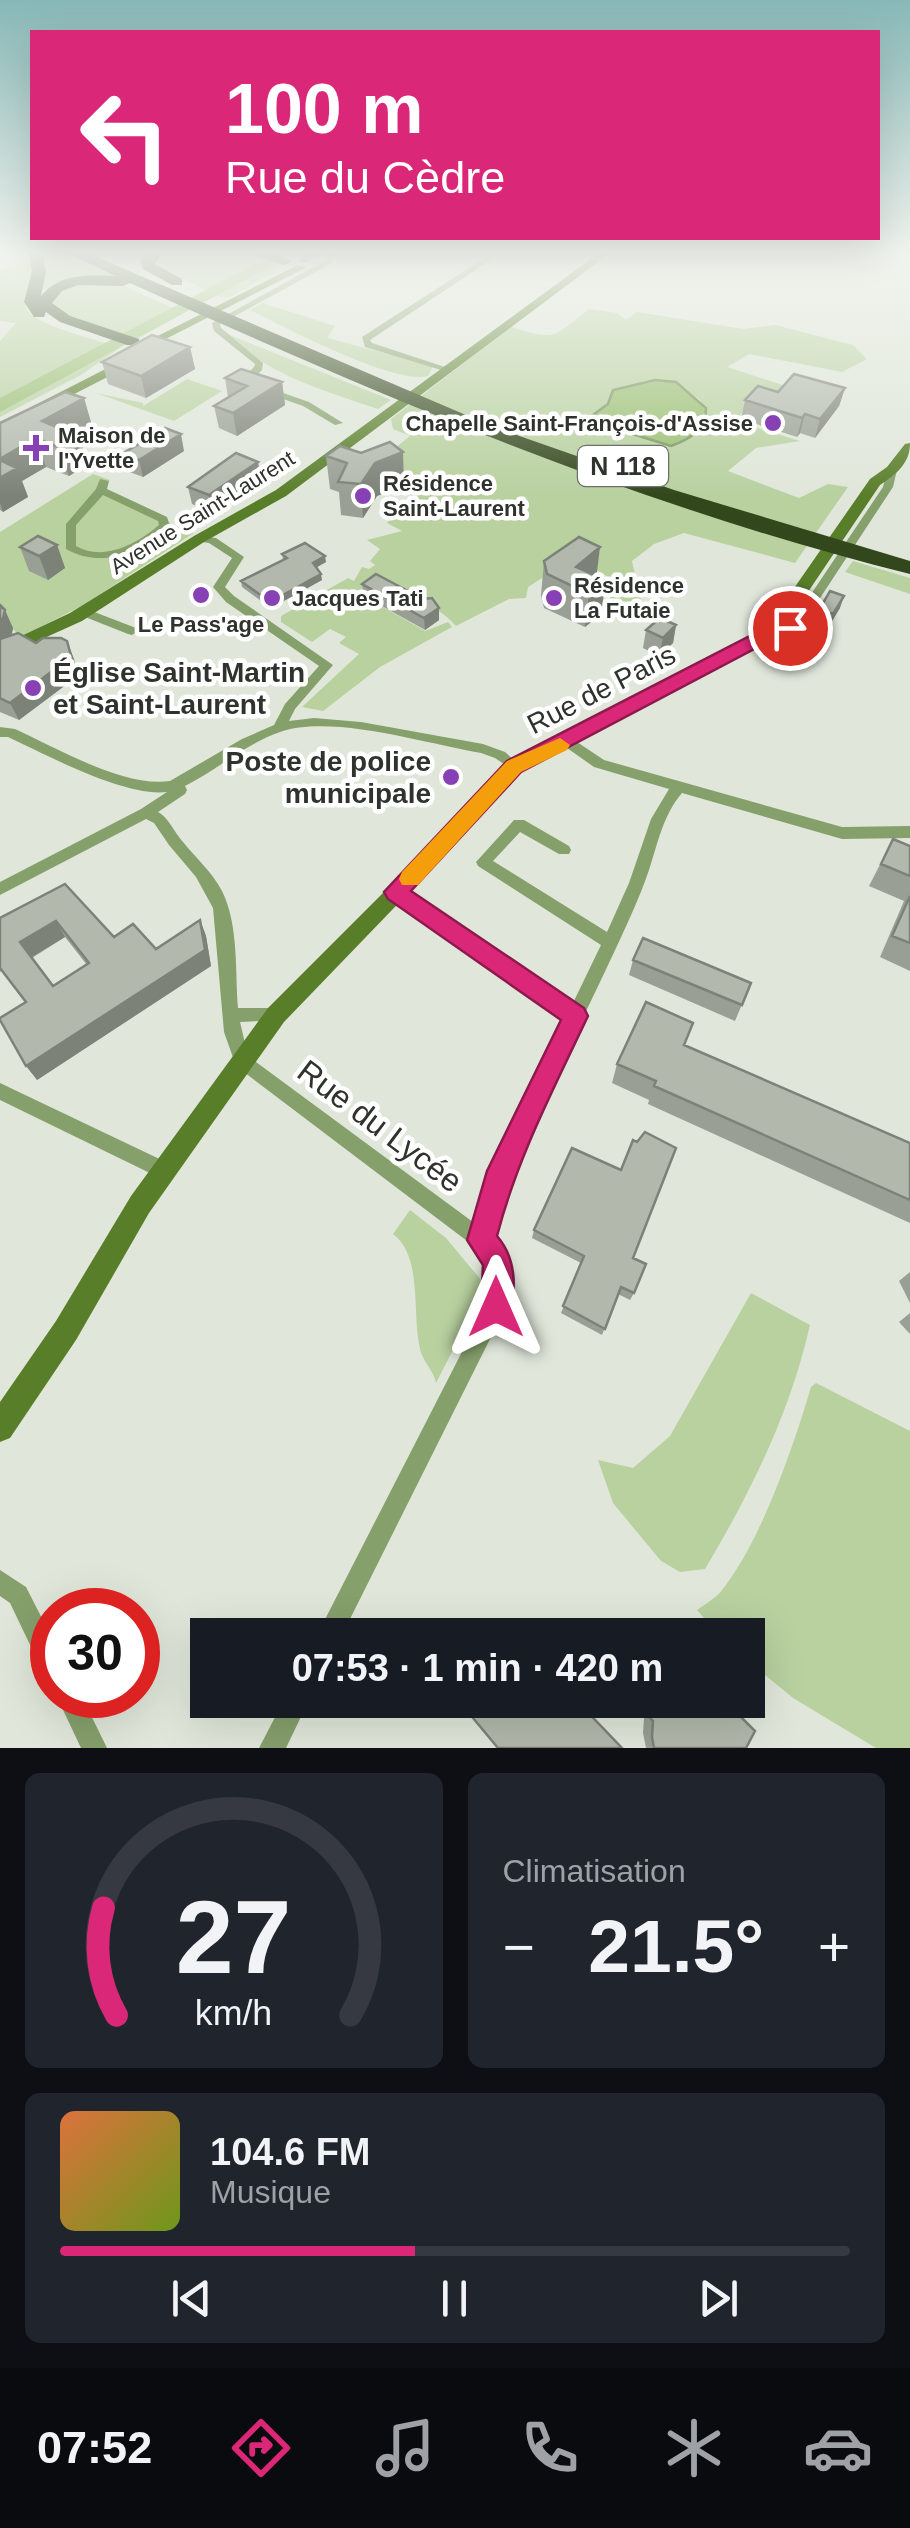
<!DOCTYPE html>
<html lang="fr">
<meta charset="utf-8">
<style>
body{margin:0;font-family:Helvetica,sans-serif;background:#20242c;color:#f1f3f6;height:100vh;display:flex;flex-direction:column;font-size:38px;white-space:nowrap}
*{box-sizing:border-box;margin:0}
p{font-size:32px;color:#9ea1a6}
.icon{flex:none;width:55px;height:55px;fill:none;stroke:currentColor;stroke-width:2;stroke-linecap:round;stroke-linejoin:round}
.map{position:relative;height:1748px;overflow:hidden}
.sheet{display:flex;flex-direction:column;gap:25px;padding:25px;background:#0d0f14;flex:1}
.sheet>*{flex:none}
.guide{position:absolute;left:30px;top:30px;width:850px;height:210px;border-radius:0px;box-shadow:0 10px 40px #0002;background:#db2777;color:#fff;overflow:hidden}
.speed{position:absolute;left:30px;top:1588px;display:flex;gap:20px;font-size:50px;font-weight:700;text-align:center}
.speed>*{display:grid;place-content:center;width:130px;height:130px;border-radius:50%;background:#171b24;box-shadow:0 10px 40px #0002;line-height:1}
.speed .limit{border:15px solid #d22;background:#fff;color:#111}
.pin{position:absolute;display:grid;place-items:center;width:85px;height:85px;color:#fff;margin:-42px;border:5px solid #fff;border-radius:50%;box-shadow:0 2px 10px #0007}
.me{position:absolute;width:110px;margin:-55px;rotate:0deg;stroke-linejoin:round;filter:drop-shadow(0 0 8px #0008)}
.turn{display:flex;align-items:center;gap:35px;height:210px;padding:0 30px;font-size:45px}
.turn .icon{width:130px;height:130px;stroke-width:2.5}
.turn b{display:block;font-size:70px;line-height:85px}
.big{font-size:75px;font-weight:700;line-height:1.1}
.sheet .tile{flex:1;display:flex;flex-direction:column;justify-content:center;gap:15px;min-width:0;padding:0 35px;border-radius:15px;background:#20242c}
.sheet .dial{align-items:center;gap:0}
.dial svg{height:260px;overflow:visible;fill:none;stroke:#363941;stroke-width:7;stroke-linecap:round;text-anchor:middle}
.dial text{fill:#f1f3f6;stroke:none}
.song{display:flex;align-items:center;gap:30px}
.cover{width:120px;height:120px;border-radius:15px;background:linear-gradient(135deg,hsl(20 70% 55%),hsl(80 70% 35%))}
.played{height:10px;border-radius:5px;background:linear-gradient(90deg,#db2777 45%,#363941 45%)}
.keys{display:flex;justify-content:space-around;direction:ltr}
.heat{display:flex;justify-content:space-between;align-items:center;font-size:55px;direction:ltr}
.sheet .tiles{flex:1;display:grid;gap:25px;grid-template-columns:1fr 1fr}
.tile:last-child{grid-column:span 2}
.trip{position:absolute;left:190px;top:1618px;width:575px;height:100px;border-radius:0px;background:#171b24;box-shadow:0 10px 40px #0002;font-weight:700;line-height:100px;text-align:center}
.tab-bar{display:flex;height:160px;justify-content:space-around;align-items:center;background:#090b0e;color:#9ea1a6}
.tab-bar .icon{width:70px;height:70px}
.tab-bar .active{color:#db2777}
.tab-bar b{font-size:45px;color:#f1f3f6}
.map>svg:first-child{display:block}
.green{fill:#b8d19f;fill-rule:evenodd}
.water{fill:#97be6e;stroke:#78945a;stroke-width:2.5}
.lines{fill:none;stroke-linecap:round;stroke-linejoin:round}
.river{fill:#97be6e;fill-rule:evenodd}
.street{fill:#86a06c;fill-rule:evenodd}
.secondary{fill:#597e2a;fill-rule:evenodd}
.highway{fill:#33471d;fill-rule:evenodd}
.wall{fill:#999f94;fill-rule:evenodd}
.shaded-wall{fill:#7d8278}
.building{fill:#b2b9ac;stroke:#7d8278;stroke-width:2.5;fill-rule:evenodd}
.route{fill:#db2777;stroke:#8e194d;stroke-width:2.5}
.slow{fill:#f59e0b}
.poi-dot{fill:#8841b4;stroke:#fff;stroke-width:4}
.labels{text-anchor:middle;stroke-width:9;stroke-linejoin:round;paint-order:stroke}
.far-poi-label{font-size:22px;font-weight:bold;fill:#2f322d;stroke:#fff;text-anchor:start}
.far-street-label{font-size:22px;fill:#2f322d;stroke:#fff}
.shield{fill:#fff;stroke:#6d706c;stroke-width:2.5}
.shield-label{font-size:25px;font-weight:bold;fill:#2f322d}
.poi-label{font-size:28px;font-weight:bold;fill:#2f322d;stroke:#fff;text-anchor:start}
.street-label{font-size:28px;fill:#2f322d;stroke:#fff}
.near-street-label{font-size:32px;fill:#2f322d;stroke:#fff}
</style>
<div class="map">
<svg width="910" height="1748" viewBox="0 0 910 1748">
<rect width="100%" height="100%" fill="#e0e7da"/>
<path class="green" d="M43,250H56L117,277L60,284L40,291L45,268Z
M164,250H234L280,263V268L232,296L222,298L159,267L157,254Z
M27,260L32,263L33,269C30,280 23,297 26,308C33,326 101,340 120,348L81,375L0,417V341L16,323L0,321V270Z
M78,285H121L184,313L137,339L66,317L50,306L57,293Z
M262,303L335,326L327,338L433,366L428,376C394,385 284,327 250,310Z
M589,309L617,313L626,320L637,312L743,329L775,325L853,345L867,359L842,372L749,354L727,367L786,386L772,406L752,401L735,421L800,441L756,448L728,471L799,498L828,484L848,487L795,563L684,533L654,544L632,561L641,601L610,607V578L575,557L528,587L526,598L509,599L456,626C431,597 400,598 364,596L425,631L448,622L452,627L380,667L323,711L302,707L359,654L339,643L346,637L330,629L312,642L281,622V616L348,578L354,581L362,567L369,569L375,565L370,561L380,549L367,540L402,531L387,523L411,498L409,473L378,462L410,436L393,429L391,419L511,327C557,341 552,338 589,309ZM669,380L699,399L707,412L703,426L655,441L612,425L600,410L644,381Z
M227,334L391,400L378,409C325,391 267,375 227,334Z
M187,379L222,391L174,421L96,393L143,403V406Z
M93,474L110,480L96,491L194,533L80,607L20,637L4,619L0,621V532Z
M853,561L910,578V594L845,572Z
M410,1210L446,1238L486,1286L436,1383C434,1372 426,1365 422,1355C410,1323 425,1257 393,1234Z
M751,1293L810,1325C790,1413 751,1492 705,1569L680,1572L661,1561L613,1503L598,1460L633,1468L670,1436Z
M816,1383L910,1431V1748H876L793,1698L748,1661V1635H719L697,1610C705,1604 716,1598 722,1590C761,1541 793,1448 811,1387Z"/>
<path class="water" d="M655,380L676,382L706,408C707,430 690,439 671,446L626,432L617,425L608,426L587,419L608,404L613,390Z"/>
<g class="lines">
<path class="river" d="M282,250H301L0,412V398Z"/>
<path class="street" d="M497,250H506L370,340L372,343L451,369V373L365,347L362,337Z
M329,252L336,254L332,263L220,324L221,328L263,363L262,370L243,388H237V384L254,367L255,364L214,331L212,323L326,260Z
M269,388L309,402L343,423L335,425L303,406L266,393V389Z
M892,467L897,470L893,487L801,627L773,635L769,634V628L793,621L883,487L887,470Z
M100,479L109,481L107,489L167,517L170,526L169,528C141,553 101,569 66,549V524L96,489ZM103,495L158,521L159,525C137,544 103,562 76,546V525Z
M199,536L216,538L244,557L225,587L234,596L333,665L295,709L289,721L314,718L361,722L483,744L505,752L521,766L514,771L495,758L481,753C426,744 333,714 280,732C245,744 217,770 185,786L187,790L185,794L158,812C169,818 174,832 183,842C196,858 212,872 222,891C239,925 235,971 238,1008H276L282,1010L284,1015L282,1020L240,1022L248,1056L477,1225L504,1148L565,1018L391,896L388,892L391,888H401L572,1005L601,945L478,866L476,862L514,820H524L569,846L571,850L569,854H559L520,832L493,861L607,932L629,883L651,819L669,789L594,767L567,748L565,745L567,742H577L604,760L842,827L910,826V838L842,839L682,793C663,815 658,843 649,870C644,885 638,899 632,913C584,1021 526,1123 492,1238L508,1260L506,1307L342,1635H317L486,1305L488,1263L475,1247L236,1066L224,1032L213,908L196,877L169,845L154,823L146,819L0,895V882L141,809L167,792C124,797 47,755 8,737H0V727L15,729C57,748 124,788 170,781L242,739L274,725L285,704L319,666L226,602L213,587L232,558L209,543L195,541V537Z
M84,608L136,628L138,631L132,635L128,634L80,615V609Z
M0,1083L170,1164L172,1170L170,1176L163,1179L156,1176L0,1100Z
M0,1570L26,1587L52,1638V1675L43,1672L10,1603L0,1596Z
M56,1695H81L107,1748H81Z
M284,1700H309L286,1748H259Z"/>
<path class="secondary" d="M312,250H354L315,256L307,262H299V258Z
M603,250H614L286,496L204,542L82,621L0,658V646L70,613L194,536L276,490Z
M298,265L307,267L150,347L140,345Z
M127,358L133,362L131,365L0,432V423Z
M910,443C910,464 896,474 880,485L779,635L520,771L445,855L284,1022L149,1213L76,1340L10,1438L0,1442V1402L56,1321L131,1196L268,1008L431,845L508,761L767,627L870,479L887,467L905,444Z"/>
<path class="highway" d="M28,250H42L46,271L41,296C59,274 88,274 115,276L61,250H80L494,427L674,490L910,561V574C640,507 383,397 130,283L123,286L78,285L62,291L52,303L70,316L139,339V345H127L60,322L46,312L44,317H34L24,302L32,271Z
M149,250H164L155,264L182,279V285H172L143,269L140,260Z
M238,250H261L292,261L285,265Z"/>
</g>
<path class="wall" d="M190,347L195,369L146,398L108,384L102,362Z
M225,378L282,382L285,405L237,436L219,428L214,406L228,397Z
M845,388L839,406L815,438L800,433L797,437L741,419L745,400L778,392Z
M84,398L92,426L76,435L88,464L69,476L46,467L22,481L28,497L3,512L0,510V423Z
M184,451L143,477L127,471L122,454Z
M361,453L404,485L377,496L363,518L341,515L339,492L330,489L326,456Z
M258,462L260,479L213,513L192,504L188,487Z
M57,545L65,568L48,580L29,571L20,547Z
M282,554L326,562L316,567L322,580L271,608L242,587L241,581L283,560Z
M544,561L597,576L601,614L585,627L544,608L541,595Z
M362,584L439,620L425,630L364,596Z
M0,605L13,628L12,635L36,643L67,641L81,685L71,681L19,720L0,712Z
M840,608L829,626L815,622L819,610Z
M676,625L673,643L659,656L643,648L646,630Z
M893,839L910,846V971L880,957L904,901L869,886Z
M65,884L114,937L156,949L200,920L206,936L211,966L37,1080L25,1002L1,971L0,972V918ZM65,937L87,965L53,986L32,958Z
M633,960L751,983L735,1021L629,975Z
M684,1046L910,1143V1223L648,1104L649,1100L612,1083L617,1064Z
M534,1230L633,1258L634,1293L630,1300L618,1294L602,1335L561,1313L581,1263L532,1238Z
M910,1272V1303L899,1281Z
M910,1313V1334L899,1322Z
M632,1624L648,1635H623L624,1625Z
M483,1700H576L473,1718L472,1715Z
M627,1700H724L746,1748H646L643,1733L644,1718Z"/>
<path class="shaded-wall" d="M190,347L195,369L146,398L141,376Z
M282,382L285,405L237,436L233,413Z
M845,388L839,406L815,438L820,419Z
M84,398L92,426L57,446L42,421Z
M805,414L800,433L797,437L802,418Z
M181,434L184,451L143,477L139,460Z
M79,436L88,464L69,476L60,448Z
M36,438L46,467L22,481L28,497L3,512L0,503V459Z
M403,452L404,485L377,496L363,518L361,484L375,463Z
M258,462L260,479L213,513L209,495Z
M57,545L65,568L48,580L39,556Z
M600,547L596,580L576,567Z
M325,556L326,562L314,569L313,563Z
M321,574L322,580L271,608L270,602Z
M606,580L601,614L585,627L589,594Z
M844,596L840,608L829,626L833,614Z
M439,608V620L425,630L424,618Z
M5,610L13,628L11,637L0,644V621Z
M676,625L673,643L659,656L663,638Z
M67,641L74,659L81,685L74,667Z
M63,663L71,681L19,720L10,703Z
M200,920L206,936L211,966L37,1080L26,1066Z
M56,921L65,937L30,958L20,942Z"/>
<path class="building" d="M152,335L190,347L141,376L102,362Z
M241,369L282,382L233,413L214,406L247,386L225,378Z
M794,374L845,388L820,419L805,414L802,418L745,400L758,386L778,392Z
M65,392L84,398L42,421L79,436L60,448L36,438L0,459V423Z
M165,428L181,434L139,460L122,454Z
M390,442L403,452L375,463L361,484L338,482L347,463L326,456L340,446L361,453Z
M236,453L258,462L209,495L188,487Z
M0,460L17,468L0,478Z
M38,536L57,545L39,556L20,547Z
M579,537L600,547L576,567L606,580L589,594L547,574L544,561Z
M305,543L325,556L313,563L321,574L270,602L241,581L287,558L282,554Z
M376,574L423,599L432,598L439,608L424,618L362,584Z
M830,591L844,596L833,614L819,610Z
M0,605L5,610L3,618L0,621Z
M660,618L676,625L663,638L646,630Z
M18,633L36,643L43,638H61L67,641L74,667L63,663L10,703L0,698V639Z
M893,839L910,846V876L881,864Z
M65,884L114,937L133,924L156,949L200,920L205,950L26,1066L0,1020V1018L26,1002L0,968V918ZM56,921L89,963L53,986L20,942Z
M910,896V943L892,936Z
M643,938L751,983L742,1005L633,960Z
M646,1002L693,1023L684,1045L910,1143V1200L654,1086L656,1081L617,1064Z
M645,1132L676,1148L633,1258L646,1264L634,1293L621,1287L605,1329L563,1306L584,1256L534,1230L572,1148L621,1170L633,1140L637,1142Z
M632,1624L648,1635H631Z
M486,1700H576L622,1748H498L473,1718Z
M633,1700H724L755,1731L746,1748H654L652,1737L653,1721Z"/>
<linearGradient id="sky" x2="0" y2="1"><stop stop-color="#87b8b7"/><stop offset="0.51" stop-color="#f1f4ee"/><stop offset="1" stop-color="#f1f4ee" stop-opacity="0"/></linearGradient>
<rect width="910" height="495" fill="url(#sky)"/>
<path class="route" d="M790,622L797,624V632L779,636L521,772L411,891L584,1008L588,1016C554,1088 517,1158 497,1236C516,1258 518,1290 507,1318L496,1322L485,1318L481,1307L483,1265L467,1240L487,1171L561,1020L388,899L384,892L507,761L767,627Z"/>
<path class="slow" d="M560,738L570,745L567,750L521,772L418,885H402L399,879L402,872L507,761Z"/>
<g class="poi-dot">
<circle cx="773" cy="423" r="10"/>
<path d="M31 433h10v10h10v10h-10v10h-10v-10h-10v-10h10z"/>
<circle cx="363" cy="496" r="10"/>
<circle cx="201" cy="595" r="10"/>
<circle cx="272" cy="598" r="10"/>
<circle cx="554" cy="598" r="10"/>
<circle cx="33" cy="688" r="10"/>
<circle cx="451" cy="777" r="10"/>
</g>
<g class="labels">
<g class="far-poi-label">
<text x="753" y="431" text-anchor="end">Chapelle Saint-François-d'Assise</text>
<text x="58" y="443">Maison de<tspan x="58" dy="25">l'Yvette</tspan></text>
<text x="383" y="491">Résidence<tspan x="383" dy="25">Saint-Laurent</tspan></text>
<text x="574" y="593">Résidence<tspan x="574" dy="25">La Futaie</tspan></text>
<text x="292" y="606">Jacques Tati</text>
<text x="201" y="632" text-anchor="middle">Le Pass'age</text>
</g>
<g class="far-street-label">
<text transform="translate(202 512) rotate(-32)" y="8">Avenue Saint-Laurent</text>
</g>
<rect class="shield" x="578" y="446" width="90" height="40" rx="8"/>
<g class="shield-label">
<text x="623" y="475">N 118</text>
</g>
<g class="poi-label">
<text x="53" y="682">Église Saint-Martin<tspan x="53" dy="32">et Saint-Laurent</tspan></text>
<text x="431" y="771" text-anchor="end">Poste de police<tspan x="431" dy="32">municipale</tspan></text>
</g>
<g class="street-label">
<text transform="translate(601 689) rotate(-27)" y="10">Rue de Paris</text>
</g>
<g class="near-street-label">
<text transform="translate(380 1126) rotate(37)" y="11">Rue du Lycée</text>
</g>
</g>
</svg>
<div class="speed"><div class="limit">30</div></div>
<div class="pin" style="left:790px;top:628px;background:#d93025"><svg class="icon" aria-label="arrive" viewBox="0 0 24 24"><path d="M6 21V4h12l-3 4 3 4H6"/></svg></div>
<svg class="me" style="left:496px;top:1307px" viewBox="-20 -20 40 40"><path d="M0-17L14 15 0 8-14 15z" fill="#db2777" stroke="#fff" stroke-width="4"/></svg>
<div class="trip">07:53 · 1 min · 420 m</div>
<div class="guide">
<div class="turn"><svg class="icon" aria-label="left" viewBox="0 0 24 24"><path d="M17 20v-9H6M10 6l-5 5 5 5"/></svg><div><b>100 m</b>Rue du Cèdre</div></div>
</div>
</div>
<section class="sheet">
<div class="tiles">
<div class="tile dial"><svg viewBox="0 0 100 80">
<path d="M14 69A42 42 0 1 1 86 69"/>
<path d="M14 69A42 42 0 0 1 10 36" stroke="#db2777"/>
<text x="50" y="56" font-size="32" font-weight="700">27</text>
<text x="50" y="72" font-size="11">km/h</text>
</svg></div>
<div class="tile"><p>Climatisation</p>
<div class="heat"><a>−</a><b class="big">21.5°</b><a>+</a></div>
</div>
<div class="tile">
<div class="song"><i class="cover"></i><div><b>104.6 FM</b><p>Musique</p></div></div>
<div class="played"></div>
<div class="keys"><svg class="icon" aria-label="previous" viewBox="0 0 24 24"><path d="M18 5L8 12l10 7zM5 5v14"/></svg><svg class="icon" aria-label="pause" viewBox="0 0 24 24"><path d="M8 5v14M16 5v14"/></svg><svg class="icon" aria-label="next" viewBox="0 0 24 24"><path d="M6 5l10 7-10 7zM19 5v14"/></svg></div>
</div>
</div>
</section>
<nav class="tab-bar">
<b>07:52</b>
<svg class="icon active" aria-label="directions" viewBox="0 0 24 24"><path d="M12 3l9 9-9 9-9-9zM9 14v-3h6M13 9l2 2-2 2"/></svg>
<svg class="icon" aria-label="music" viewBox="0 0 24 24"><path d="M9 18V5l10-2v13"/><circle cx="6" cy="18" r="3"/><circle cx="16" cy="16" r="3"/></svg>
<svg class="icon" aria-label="phone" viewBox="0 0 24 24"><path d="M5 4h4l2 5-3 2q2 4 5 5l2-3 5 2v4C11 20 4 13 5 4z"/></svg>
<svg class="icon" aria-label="climate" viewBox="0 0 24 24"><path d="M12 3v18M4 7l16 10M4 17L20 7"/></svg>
<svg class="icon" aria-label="car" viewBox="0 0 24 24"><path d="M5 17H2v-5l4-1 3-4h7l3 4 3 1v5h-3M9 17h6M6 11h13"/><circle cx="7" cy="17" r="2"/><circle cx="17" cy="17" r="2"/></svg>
</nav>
